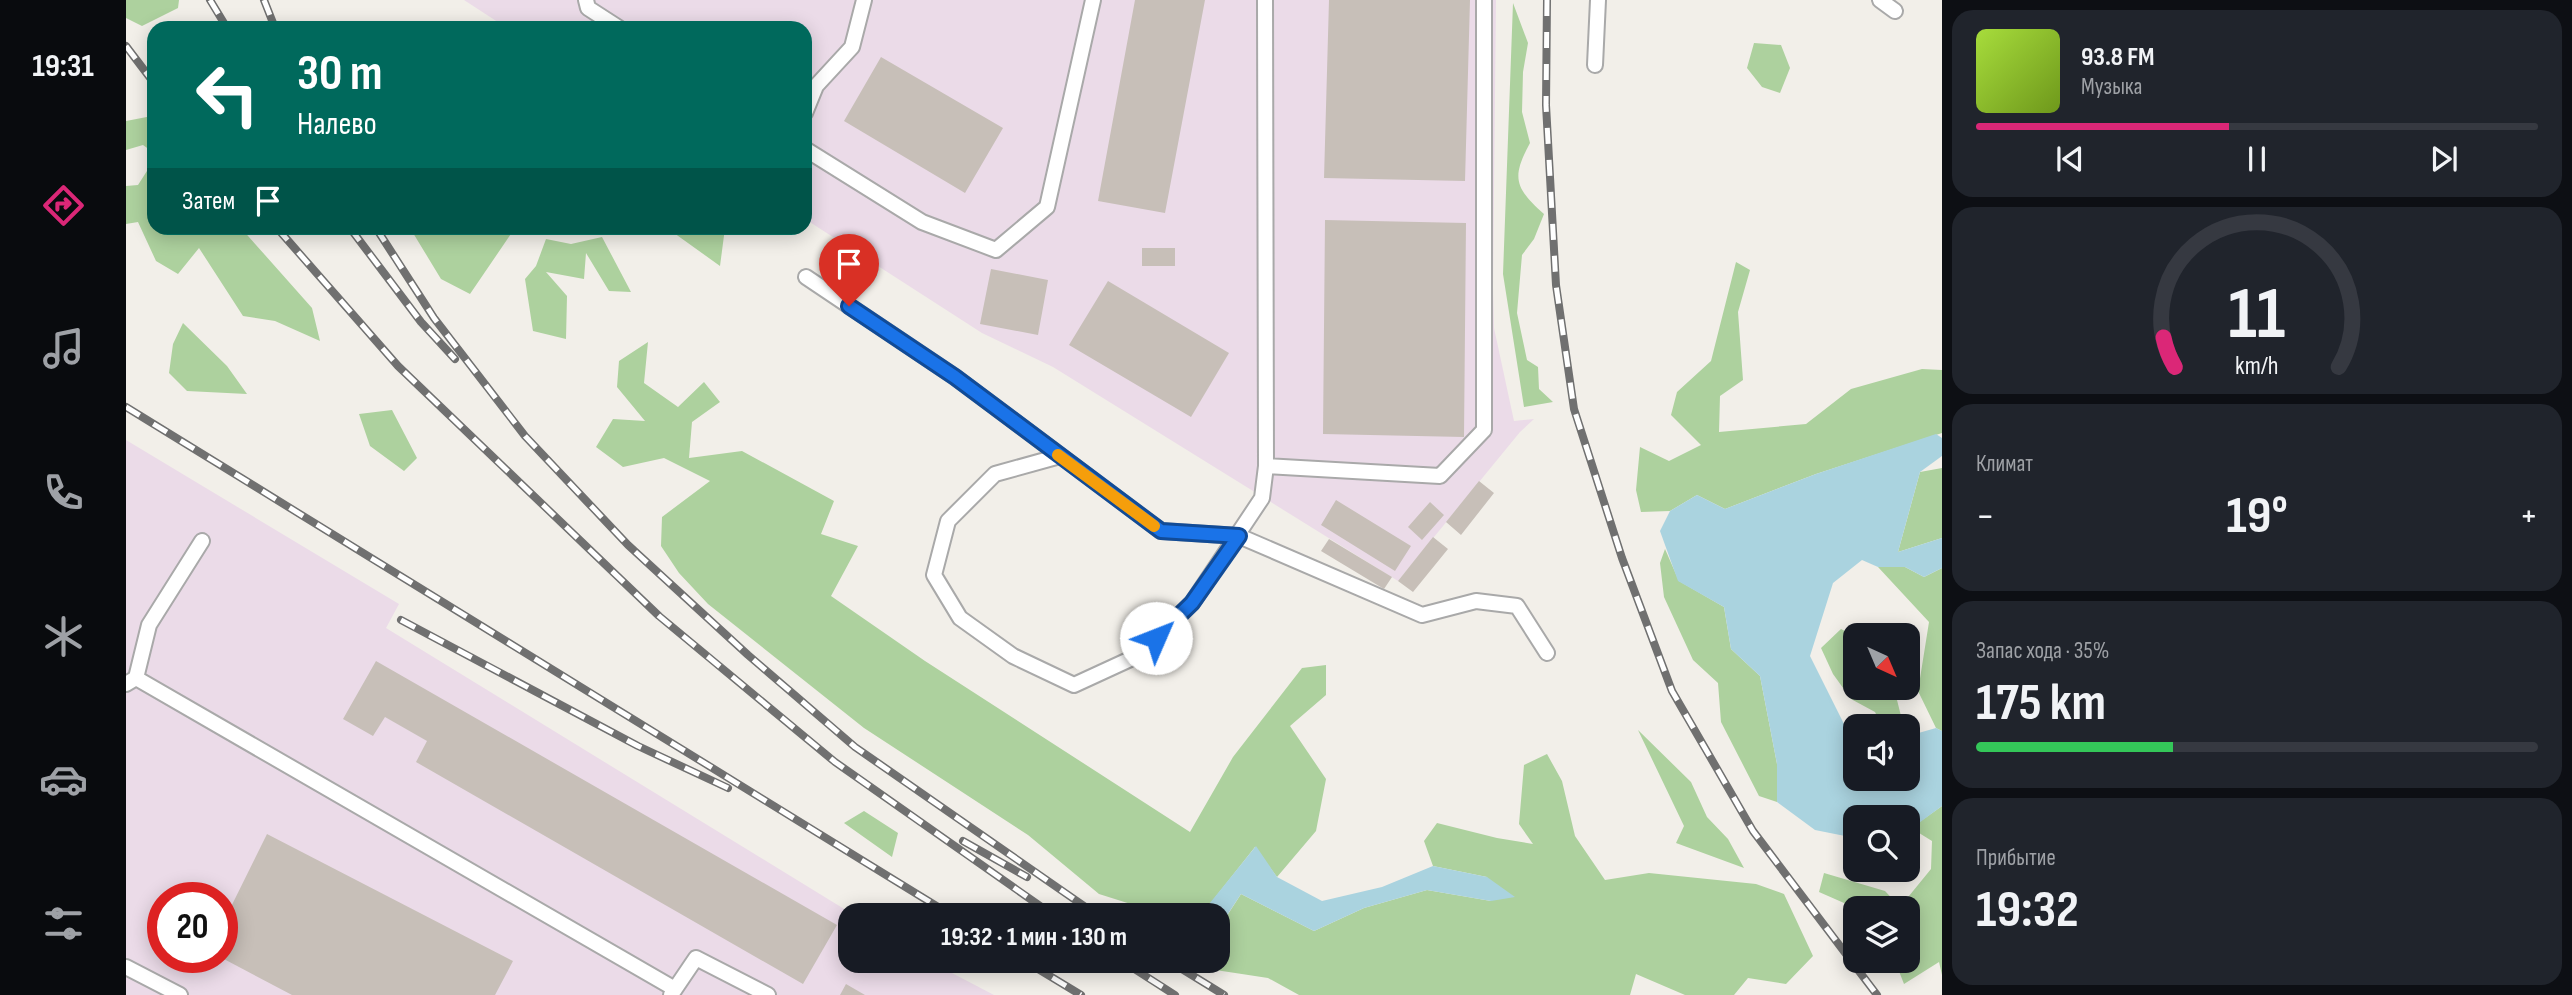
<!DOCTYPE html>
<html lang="ru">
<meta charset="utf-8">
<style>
body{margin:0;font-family:"Sofia Sans Condensed",sans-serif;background:#20242c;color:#f1f3f6;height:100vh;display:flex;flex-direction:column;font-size:26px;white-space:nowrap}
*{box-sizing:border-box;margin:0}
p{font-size:23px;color:#9ea1a6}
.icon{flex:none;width:38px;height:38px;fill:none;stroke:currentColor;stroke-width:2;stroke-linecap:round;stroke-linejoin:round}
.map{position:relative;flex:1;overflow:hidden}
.sheet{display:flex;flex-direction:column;gap:10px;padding:10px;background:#0d0f14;width:630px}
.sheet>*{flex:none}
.top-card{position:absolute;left:21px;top:21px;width:665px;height:214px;border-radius:21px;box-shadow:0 4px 18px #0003;background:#00695c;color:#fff;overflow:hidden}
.needle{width:46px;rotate:136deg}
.tools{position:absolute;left:1717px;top:623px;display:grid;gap:14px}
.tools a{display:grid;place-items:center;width:77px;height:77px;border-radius:14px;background:#171b24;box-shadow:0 4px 18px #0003;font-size:35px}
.speed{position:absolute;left:21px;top:882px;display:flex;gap:14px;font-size:35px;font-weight:700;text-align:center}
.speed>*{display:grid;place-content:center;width:91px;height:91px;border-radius:50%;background:#171b24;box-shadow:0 4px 18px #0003;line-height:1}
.speed .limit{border:10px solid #d22;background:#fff;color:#111}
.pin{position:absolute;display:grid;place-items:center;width:60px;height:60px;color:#fff;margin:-72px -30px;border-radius:50% 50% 50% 0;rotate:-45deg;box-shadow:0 0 7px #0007}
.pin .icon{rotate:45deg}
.me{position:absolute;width:77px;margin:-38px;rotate:46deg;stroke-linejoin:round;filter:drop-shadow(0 0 5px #0008)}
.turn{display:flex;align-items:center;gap:24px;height:147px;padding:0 35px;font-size:32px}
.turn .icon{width:91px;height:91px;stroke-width:2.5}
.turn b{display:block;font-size:49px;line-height:60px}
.then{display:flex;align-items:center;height:66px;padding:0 35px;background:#0003;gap:14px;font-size:26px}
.big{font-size:52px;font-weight:700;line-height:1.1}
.sheet .card{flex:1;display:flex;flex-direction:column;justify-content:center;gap:10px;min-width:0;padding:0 24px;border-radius:21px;background:#20242c}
.sheet .dial{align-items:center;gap:0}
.dial svg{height:182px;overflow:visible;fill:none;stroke:#363941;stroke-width:7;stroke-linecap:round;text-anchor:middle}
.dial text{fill:#f1f3f6;stroke:none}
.song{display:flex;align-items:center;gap:21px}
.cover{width:84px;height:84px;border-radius:10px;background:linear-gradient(135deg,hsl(80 70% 55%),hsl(80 70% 35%))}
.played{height:7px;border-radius:4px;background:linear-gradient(90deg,#db2777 45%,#363941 45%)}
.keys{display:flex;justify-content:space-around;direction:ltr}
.heat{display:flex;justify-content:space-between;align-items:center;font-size:38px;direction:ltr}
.charge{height:10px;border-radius:5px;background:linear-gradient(90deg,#34c759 35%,#363941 0)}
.trip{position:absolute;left:712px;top:903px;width:392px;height:70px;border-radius:21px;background:#171b24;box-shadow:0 4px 18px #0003;font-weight:700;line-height:70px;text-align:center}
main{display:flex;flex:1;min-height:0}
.menu{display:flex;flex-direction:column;width:126px;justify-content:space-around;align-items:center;background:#090b0e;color:#9ea1a6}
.menu .icon{width:49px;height:49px}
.menu .active{color:#db2777}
.menu b{font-size:32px;color:#f1f3f6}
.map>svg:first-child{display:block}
.industrial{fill:#ebdbe8;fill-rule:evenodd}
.forest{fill:#add19e}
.water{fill:#aad3df}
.building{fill:#c7bfb8}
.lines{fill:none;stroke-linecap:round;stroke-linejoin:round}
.service-casing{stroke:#a9a9a9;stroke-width:18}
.service{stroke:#fff;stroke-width:14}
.rail-casing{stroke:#707070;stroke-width:8}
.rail{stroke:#fff;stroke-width:5;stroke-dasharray:16;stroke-linecap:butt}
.route-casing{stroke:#114b97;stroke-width:18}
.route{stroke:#1a73e8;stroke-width:12}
.slow{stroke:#f59e0b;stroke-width:12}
</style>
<main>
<nav class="menu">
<b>19:31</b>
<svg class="icon active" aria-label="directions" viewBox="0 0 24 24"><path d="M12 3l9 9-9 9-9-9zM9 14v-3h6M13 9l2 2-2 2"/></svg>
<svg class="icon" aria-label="music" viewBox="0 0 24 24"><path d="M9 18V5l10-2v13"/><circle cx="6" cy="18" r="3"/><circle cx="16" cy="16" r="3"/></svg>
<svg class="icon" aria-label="phone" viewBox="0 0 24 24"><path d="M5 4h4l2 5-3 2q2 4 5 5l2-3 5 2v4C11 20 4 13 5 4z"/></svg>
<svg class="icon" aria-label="climate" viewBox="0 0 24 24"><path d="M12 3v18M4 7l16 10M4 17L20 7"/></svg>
<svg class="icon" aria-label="car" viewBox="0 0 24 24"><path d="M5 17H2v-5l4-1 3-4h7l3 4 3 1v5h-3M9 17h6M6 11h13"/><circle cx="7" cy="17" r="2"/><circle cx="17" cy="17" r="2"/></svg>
<svg class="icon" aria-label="filters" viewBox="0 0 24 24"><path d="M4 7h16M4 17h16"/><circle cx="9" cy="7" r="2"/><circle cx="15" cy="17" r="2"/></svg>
</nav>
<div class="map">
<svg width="1816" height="995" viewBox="0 0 1816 995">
<rect width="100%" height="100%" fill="#f2efe9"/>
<path class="industrial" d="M338,0H1370L1367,287L1368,328L1388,421L1408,419L1394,432L1272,581L927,367L856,333L679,219V28H381Z
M0,440L273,604L260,628L728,915H724V961H803L868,995H0ZM37,898H96V957H37Z"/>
<path class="forest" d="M0,0H53L52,8L16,26L0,18Z
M1387,3L1402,43L1397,72L1396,112L1404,143C1385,178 1389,188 1418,214L1408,239L1396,255L1391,313L1401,360L1412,367L1413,389L1427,402L1398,407L1377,274Z
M1628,43L1655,45L1664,68L1654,93L1636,87L1621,68Z
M26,116L28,120V153L17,145L0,150V121Z
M28,160V228H115L186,308L194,341L149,321L117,316L73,248L52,274L30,261L12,222L0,224V186L12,185Z
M284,228H389L344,294L315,279Z
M541,228H599L594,266Z
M476,237L505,292L483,291L460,253L458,279L420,272L441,296L440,339L407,331L399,279L410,266L420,239L445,244Z
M1610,262L1624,270L1612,312L1617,380L1594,396L1593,432L1680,424L1725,389L1796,369L1816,370V433L1690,474L1599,509L1571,495L1544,511L1515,512L1510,490L1514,447L1543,461L1575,445L1545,415L1551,392L1585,361Z
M57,323L101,366L121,394L61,391L43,373L47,344Z
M522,342L518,383L552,407L578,382L594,402L566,422L563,458L616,451L708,501L695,534L732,546L705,596L799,661L1064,832L1107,757L1176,668L1200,665V695L1164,726L1200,779L1190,831L1151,877L1129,847L1076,914L1077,915H1046L1047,903L1011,906L973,894L902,835L738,728L582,604L553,573L535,546L536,517L584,481L538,458L497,467L470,447L487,419L519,421L491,387L493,361Z
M266,410L291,458L278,471L244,446L233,414Z
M1816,468V538L1772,552L1794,472Z
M1539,549L1553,581L1598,607L1605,649L1634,676L1651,764V802L1633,796L1595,722L1592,683L1567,660L1538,597L1534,563Z
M1752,567H1779L1798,577L1816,568V731L1810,728L1792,691L1803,622Z
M1715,629L1729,636V688H1768L1775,716L1789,734L1782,739V726H1756L1749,712L1725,699L1707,674L1695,648Z
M1512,730L1565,782L1581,817L1602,839L1618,868L1550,843L1558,826Z
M1421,754L1436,781L1449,836L1479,880L1523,873L1630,884L1658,894L1687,956L1660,984L1622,978L1608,995H1559L1510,974L1504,995H1173L1142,978L1083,969L1072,961H1092V924L1095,925L1115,894L1188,931L1238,908L1301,890L1365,901L1361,877L1307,866L1298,841L1311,823L1371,838L1407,844L1393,824L1398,765Z
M1816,806V975L1813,962L1778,984L1769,961H1782V908H1729V924H1727L1718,903L1693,892L1698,873L1759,891L1774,907L1805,869L1806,841L1785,828Z
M738,811L772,833L766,857L718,823Z"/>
<path class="water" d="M1810,434L1816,438V456L1794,472L1772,552L1816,538V568L1798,577L1779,567H1752L1736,560L1707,583L1684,656L1729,746V779H1782V739L1789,734L1810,728L1816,731V806L1782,831V817H1729V838L1689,830L1651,802V764L1634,676L1605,649L1598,607L1552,581L1534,531L1544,511L1571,495L1599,509L1690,474Z
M1130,846L1151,877L1196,901L1256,887L1307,866L1361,877L1389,897L1365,901L1301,890L1238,908L1188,931L1115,894L1094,926L1092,924V915L1075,914Z"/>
<path class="building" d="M1009,0H1079L1039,213L972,201Z
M1203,0H1344L1339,181L1198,178Z
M755,57L877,128L839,193L718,121Z
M1199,220L1340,223L1338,437L1197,434Z
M1016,248H1049V266H1016Z
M865,269L922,280L912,335L854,324Z
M982,281L1103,353L1065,417L943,345Z
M1353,481L1368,493L1335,535L1320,522Z
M1210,500L1285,546L1269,571L1195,525Z
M1304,502L1318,515L1296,540L1282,527Z
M1307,537L1322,549L1287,592L1272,581Z
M1203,539L1266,577L1258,589L1195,551Z
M250,661L711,925L677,984L290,762L301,741L259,717L247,736L217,719Z
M141,834L387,961L369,995H166L96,958V925Z
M720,984L739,995H714Z"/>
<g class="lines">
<defs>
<path id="service" d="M460,0L462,8L493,28
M1139,0L1140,466L1314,476L1358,430V0
M1754,0L1769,11
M1469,65L1472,0
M679,113L690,86L726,47L738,0
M679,149L796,222L870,250L921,207L967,0
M680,277L829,377L1035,531L1113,536L1296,615L1350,601L1391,606L1421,653
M934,456L869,474L822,521L808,575L834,618L887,656L948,685L1011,656L1066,603L1136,498L1140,466
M10,678L23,625L76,541
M0,684L10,678L549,989L545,995
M0,967L54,995
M549,989L570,958L642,995"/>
</defs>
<use href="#service" class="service-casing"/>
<use href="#service" class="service"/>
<defs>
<path id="rail" d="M84,0L101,28
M138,0L149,28
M1421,0L1420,105L1430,285L1448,409L1496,558L1546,691L1627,831L1751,995
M0,46L28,83
M151,228L272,366L533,616L709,762L927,915
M224,228L295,322L329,359
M250,228L308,318L399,436L502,545L622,655L729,747L971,915
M0,407L825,915
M275,620L512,746L602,788
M837,841L901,877
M899,961L955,995
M996,961L1049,995
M1043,961L1098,995"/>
</defs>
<use href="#rail" class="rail-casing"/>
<use href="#rail" class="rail"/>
</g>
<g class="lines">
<defs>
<path id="route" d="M723,306L829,377L1035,531L1113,536L1066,603L1030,638"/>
</defs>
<use href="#route" class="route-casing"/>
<use href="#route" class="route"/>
<path class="slow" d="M932,455L1028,526"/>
</g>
</svg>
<div class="tools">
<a><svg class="needle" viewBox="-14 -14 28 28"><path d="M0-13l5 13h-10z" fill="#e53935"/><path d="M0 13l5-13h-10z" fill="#9ea1a6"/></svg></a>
<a><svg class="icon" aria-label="sound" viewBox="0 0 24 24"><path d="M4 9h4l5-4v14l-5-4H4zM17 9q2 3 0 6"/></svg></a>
<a><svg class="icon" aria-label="search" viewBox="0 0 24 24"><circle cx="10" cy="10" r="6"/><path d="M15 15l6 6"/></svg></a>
<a><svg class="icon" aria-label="layers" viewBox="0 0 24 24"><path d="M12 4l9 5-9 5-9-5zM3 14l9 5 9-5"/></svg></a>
</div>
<div class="speed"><div class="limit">20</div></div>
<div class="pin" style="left:723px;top:306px;background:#d93025"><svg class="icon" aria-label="arrive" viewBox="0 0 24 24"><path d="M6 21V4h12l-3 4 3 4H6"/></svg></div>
<svg class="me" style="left:1030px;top:638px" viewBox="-20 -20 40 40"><circle r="19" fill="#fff"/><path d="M0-13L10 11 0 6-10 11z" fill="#1a73e8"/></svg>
<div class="trip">19:32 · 1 мин · 130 m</div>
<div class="top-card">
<div class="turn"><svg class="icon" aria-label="left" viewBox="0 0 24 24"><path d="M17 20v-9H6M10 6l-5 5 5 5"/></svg><div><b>30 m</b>Налево</div></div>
<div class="then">Затем<svg class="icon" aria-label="arrive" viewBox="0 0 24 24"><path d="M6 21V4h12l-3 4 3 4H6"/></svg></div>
</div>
</div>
<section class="sheet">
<div class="card">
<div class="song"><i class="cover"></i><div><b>93.8 FM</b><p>Музыка</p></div></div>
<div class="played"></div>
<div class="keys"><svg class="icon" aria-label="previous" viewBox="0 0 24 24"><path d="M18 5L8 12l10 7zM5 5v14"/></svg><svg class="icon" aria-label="pause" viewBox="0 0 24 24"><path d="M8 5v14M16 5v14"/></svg><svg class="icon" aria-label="next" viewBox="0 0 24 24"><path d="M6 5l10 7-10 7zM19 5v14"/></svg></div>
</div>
<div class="card dial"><svg viewBox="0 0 100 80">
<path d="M14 69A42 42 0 1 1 86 69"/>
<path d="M14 69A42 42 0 0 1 9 56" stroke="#db2777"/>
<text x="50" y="56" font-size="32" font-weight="700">11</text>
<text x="50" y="72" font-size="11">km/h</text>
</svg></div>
<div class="card"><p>Климат</p>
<div class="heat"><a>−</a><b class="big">19°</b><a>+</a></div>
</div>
<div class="card"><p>Запас хода · 35%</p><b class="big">175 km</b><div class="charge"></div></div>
<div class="card"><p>Прибытие</p><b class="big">19:32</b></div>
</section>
</main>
